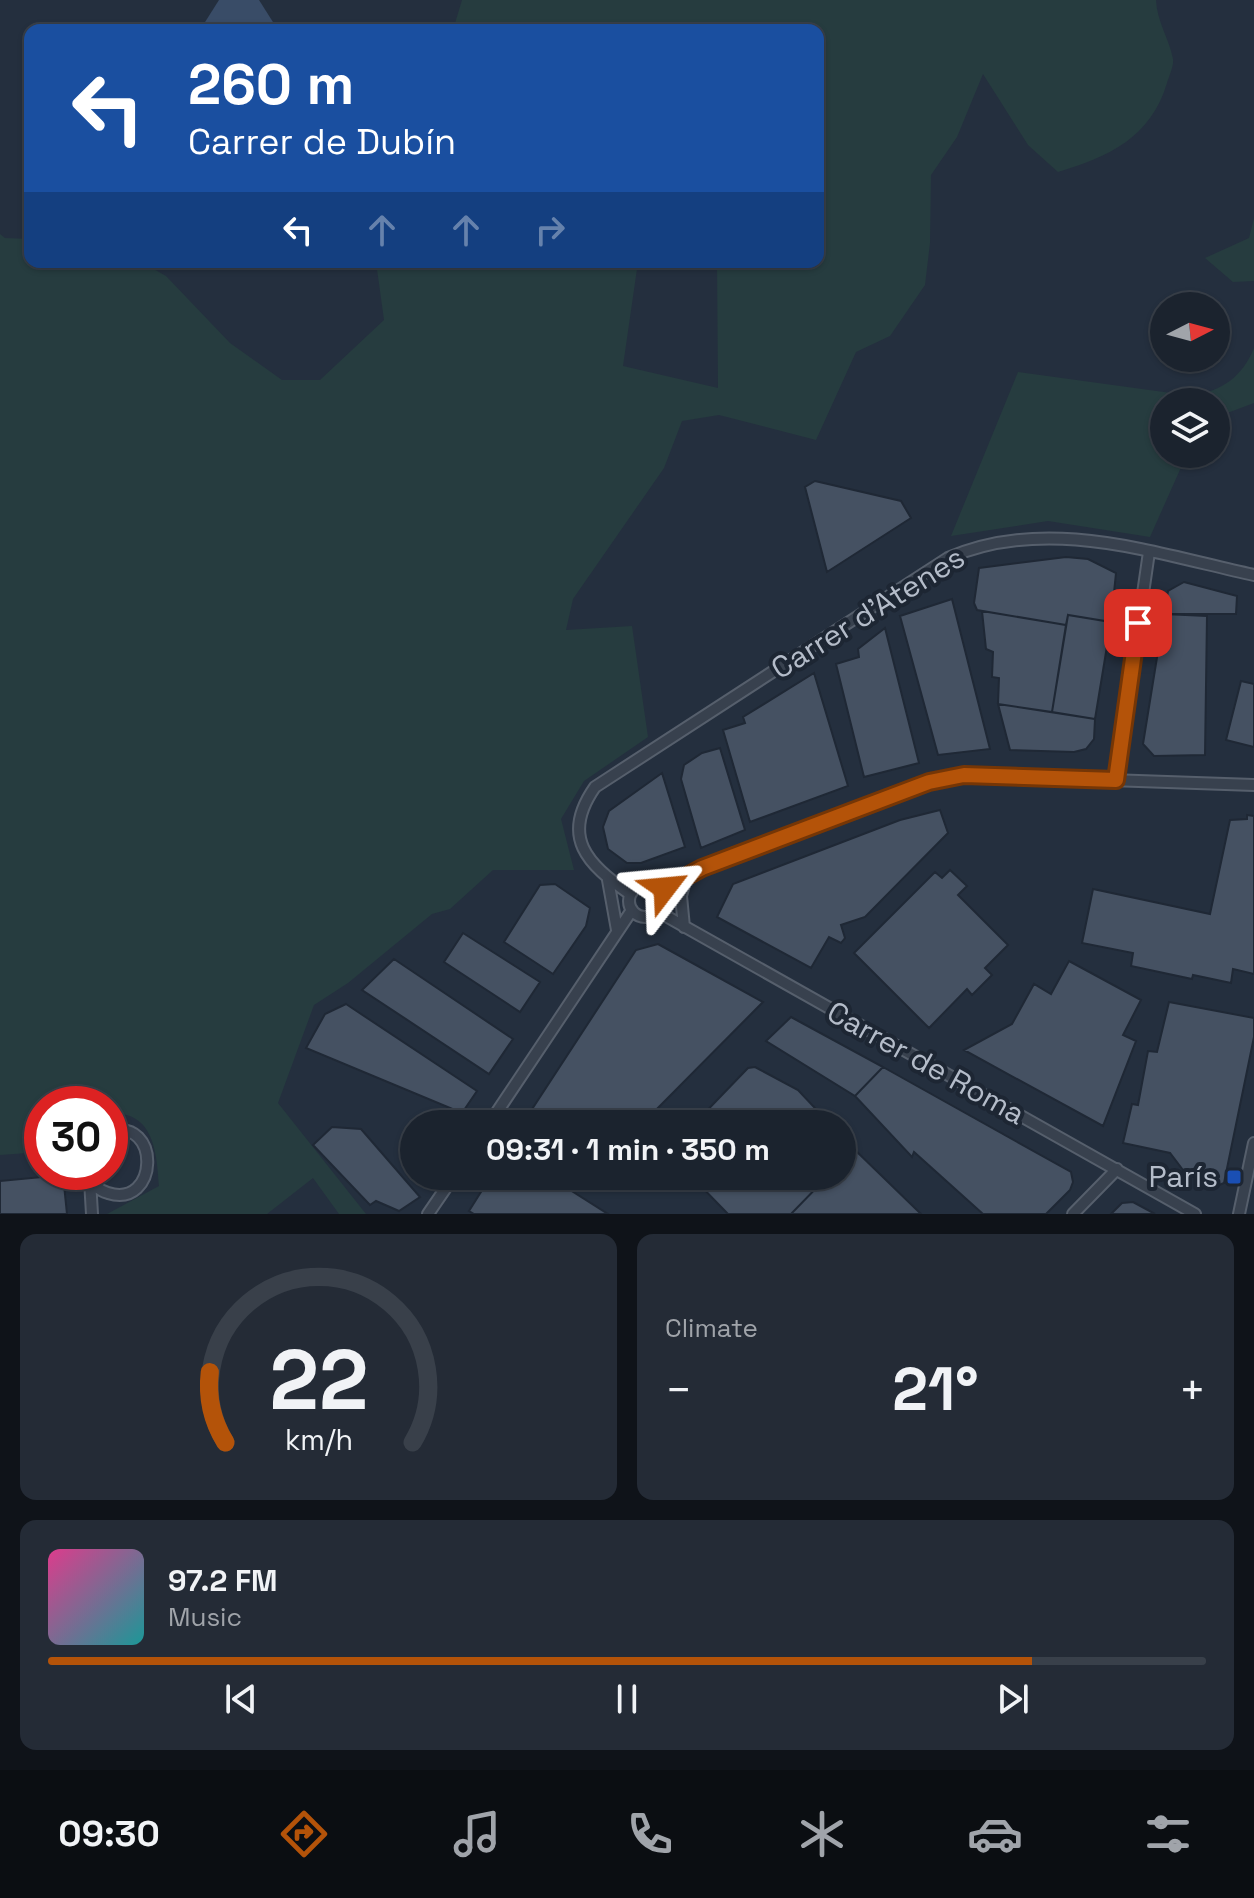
<!DOCTYPE html>
<meta charset="utf-8">
<style>
body{margin:0;font-family:"Space Grotesk",sans-serif;background:#242b36;color:#f1f3f6;height:100vh;display:flex;flex-direction:column;font-size:30px;white-space:nowrap}
*{box-sizing:border-box;margin:0}
p{font-size:26px;color:#a0a4aa}
.icon{flex:none;width:44px;height:44px;fill:none;stroke:currentColor;stroke-width:2;stroke-linecap:round;stroke-linejoin:round}
.map{position:relative;height:1214px;overflow:hidden}
.side{display:flex;flex-direction:column;gap:20px;padding:20px;background:#0f1319;flex:1}
.side>*{flex:none}
.top-card{position:absolute;left:24px;top:24px;width:800px;height:244px;border-radius:16px;box-shadow:0 2px 6px #0004,0 0 0 2px #39404a;background:#1a4fa0;color:#fff;overflow:hidden}
.needle{width:52px;rotate:84deg}
.fabs{position:absolute;left:1150px;top:292px;display:grid;gap:16px}
.fabs a{display:grid;place-items:center;width:80px;height:80px;border-radius:50%;background:#1b232e;box-shadow:0 2px 6px #0004,0 0 0 2px #39404a;font-size:40px}
.speed{position:absolute;left:24px;top:1086px;display:flex;gap:16px;font-size:40px;font-weight:700;text-align:center}
.speed>*{display:grid;place-content:center;width:104px;height:104px;border-radius:50%;background:#1b232e;box-shadow:0 2px 6px #0004,0 0 0 2px #39404a;line-height:1}
.speed .limit{border:12px solid #d22;background:#fff;color:#111}
.pin{position:absolute;display:grid;place-items:center;width:68px;height:68px;color:#fff;margin:-34px;border-radius:16px;box-shadow:0 4px 12px #0006}
.me{position:absolute;width:88px;margin:-44px;rotate:61deg;stroke-linejoin:round;filter:drop-shadow(0 0 6px #0008)}
.turn{display:flex;align-items:center;gap:28px;height:168px;padding:0 32px;font-size:36px}
.turn .icon{width:104px;height:104px;stroke-width:2.5}
.turn b{display:block;font-size:56px;line-height:68px}
.lanes{display:flex;align-items:center;height:76px;padding:0 32px;background:#0003;justify-content:center;gap:40px;direction:ltr}
.lanes .off{opacity:.35}
.big{font-size:60px;font-weight:700;line-height:1.1}
.side .widget{flex:1;display:flex;flex-direction:column;justify-content:center;gap:12px;min-width:0;padding:0 28px;border-radius:16px;background:#242b36}
.side .dial{align-items:center;gap:0}
.dial svg{height:208px;overflow:visible;fill:none;stroke:#39404a;stroke-width:7;stroke-linecap:round;text-anchor:middle}
.dial text{fill:#f1f3f6;stroke:none}
.song{display:flex;align-items:center;gap:24px}
.cover{width:96px;height:96px;border-radius:12px;background:linear-gradient(135deg,hsl(330 70% 55%),hsl(180 70% 35%))}
.played{height:8px;border-radius:4px;background:linear-gradient(90deg,#b45309 85%,#39404a 85%)}
.keys{display:flex;justify-content:space-around;direction:ltr}
.heat{display:flex;justify-content:space-between;align-items:center;font-size:44px;direction:ltr}
.side .tiles{flex:1;display:grid;gap:20px;grid-template-columns:1fr 1fr}
.widget:last-child{grid-column:span 2}
.trip{position:absolute;left:400px;top:1110px;width:456px;height:80px;border-radius:40px;background:#1b232e;box-shadow:0 2px 6px #0004,0 0 0 2px #39404a;font-weight:700;line-height:80px;text-align:center}
.dock{display:flex;height:128px;justify-content:space-around;align-items:center;background:#0b0e12;color:#a0a4aa}
.dock .icon{width:56px;height:56px}
.dock .active{color:#b45309}
.dock b{font-size:36px;color:#f1f3f6}
.map>svg:first-child{display:block}
.green{fill:#263c3f}
.water{fill:#394c67}
.building{fill:#455162;stroke:#1f2835;stroke-width:2}
.lines{fill:none;stroke-linecap:round;stroke-linejoin:round}
.street-casing{stroke:#565f6c;stroke-width:14}
.street{stroke:#38414e;stroke-width:10}
.route-casing{stroke:#753606;stroke-width:20}
.route{stroke:#b45309;stroke-width:14}
.transit-dot{fill:#1a4fb4;stroke:#1d2633;stroke-width:3}
.labels{text-anchor:middle;stroke-width:8;stroke-linejoin:round;paint-order:stroke}
.street-label{font-size:30px;fill:#b4bcc9;stroke:#1d2633}
.poi-label{font-size:30px;fill:#b4bcc9;stroke:#1d2633;text-anchor:end}
</style>
<div class="map">
<svg width="1254" height="1214" viewBox="0 0 1254 1214">
<rect width="100%" height="100%" fill="#242f3e"/>
<path class="green" d="M462,0H1156C1157,22 1169,38 1173,59C1174,66 1169,76 1167,83C1151,137 1109,157 1058,172L1028,145L983,74L957,137L931,175L930,243L925,285L890,336L856,352L816,440L719,415L682,421L664,468L573,599L566,630L632,626L648,737L584,781L561,819L574,870H493L450,909L432,914L348,983L314,1005L278,1103L366,1214H339L313,1178L267,1214H107L159,1186C157,1154 154,1110 110,1114V1104H42V1152L0,1155V234L5,238L30,239V262H141L166,276L230,343L282,380H320L384,320L376,262H638L623,366L718,388L717,262H818V30H453Z
M1254,218V281L1233,282L1205,258L1249,238Z
M1254,348V403L1230,412H1216V402H1164V454H1187L1150,537L1048,521L951,536L1018,372L1193,396C1223,390 1242,377 1254,348Z"/>
<path class="water" d="M219,0H259L278,30H200Z"/>
<path class="building" d="M815,481L901,501L911,518L827,572L805,487Z
M1066,557L1088,559L1116,573L1111,622L1068,615L1066,625L977,610L974,603L979,568Z
M1184,582L1237,596L1236,614H1164L1168,591Z
M952,599L990,749L938,755L900,616Z
M982,611L1066,625L1052,712L998,704L999,678L992,677L993,652L986,649Z
M1164,614L1207,616L1205,755L1154,756L1143,744Z
M1068,615L1111,622L1095,719L1052,712Z
M885,628L919,763L864,777L836,664L859,657L858,649Z
M814,673L848,786L750,822L723,730L745,723L743,717Z
M1241,681L1254,684V747L1226,740Z
M998,704L1095,719L1094,739L1086,749L1074,752L1010,750Z
M720,748L745,830L701,848L681,779L684,765L702,753Z
M662,773L685,847L641,863H627L608,849L603,827L609,811Z
M940,810L948,833L865,917L841,925L845,938L841,943L829,937L811,968L717,917L733,884L900,820Z
M1247,815L1254,816V974L1233,969L1231,983L1193,975L1192,979L1131,966L1133,953L1082,943L1093,889L1210,914L1230,820L1247,819Z
M950,870L967,886L958,895L1008,945L985,968L992,975L972,995L967,989L929,1028L854,953L935,872L942,878Z
M555,884L590,908L586,926L553,974L504,942L540,885Z
M463,933L540,982L520,1012L444,962Z
M658,944L763,1002L642,1124H532L525,1120L636,950Z
M394,959L513,1039L489,1074L362,990Z
M1069,961L1141,1000L1123,1035L1136,1041L1103,1126L964,1050L1012,1024L1034,984L1051,994Z
M1169,1002L1254,1018V1037L1224,1183L1217,1186L1186,1174L1170,1153L1123,1143L1132,1104L1138,1105L1148,1051L1157,1052Z
M346,1004L477,1091L462,1113L306,1048L325,1014Z
M791,1017L883,1067L855,1096L766,1041Z
M755,1067L798,1090L830,1124H694L748,1068Z
M883,1067L1071,1172L1073,1182L1070,1190L1046,1214H983L914,1152L912,1157L855,1096Z
M332,1127L361,1129L420,1197L399,1211L376,1201L370,1205L313,1145Z
M842,1136L854,1149L842,1162Z
M854,1149L921,1214H791L828,1176H842V1162Z
M63,1175L67,1214H0V1181Z
M491,1176H548L608,1214H474L469,1211Z
M691,1176H828L791,1214H728Z
M1133,1202L1155,1214H1111L1122,1203Z"/>
<g class="lines">
<defs>
<path id="street" d="M1116,780L1149,552
M608,880L617,930
M629 901a16 16 0 1 1 32 0a16 16 0 1 1-32 0Z
M658,892L702,868L929,782L964,775L1254,785
M630,894C587,864 560,837 595,787L948,558C1047,515 1153,553 1254,575
M657,911L1195,1214
M684,927L681,896L687,874
M489,1124L632,910
M87,1172C91,1183 97,1190 108,1193C159,1209 161,1117 110,1132
M90,1180L92,1214
M428,1214L454,1176
M1073,1214L1117,1169
M1239,1214L1254,1143"/>
</defs>
<use href="#street" class="street-casing"/>
<use href="#street" class="street"/>
</g>
<g class="lines">
<defs>
<path id="route" d="M665,888L702,868L929,782L964,775L1116,780L1138,623"/>
</defs>
<use href="#route" class="route-casing"/>
<use href="#route" class="route"/>
</g>
<rect class="transit-dot" x="1226" y="1169" width="16" height="16" rx="4"/>
<g class="labels">
<g class="street-label">
<text transform="translate(868 613) rotate(-32)" y="10">Carrer d'Atenes</text>
<text transform="translate(926 1063) rotate(29)" y="10">Carrer de Roma</text>
</g>
<g class="poi-label">
<text x="1218" y="1187">París</text>
</g>
</g>
</svg>
<div class="fabs">
<a><svg class="needle" viewBox="-14 -14 28 28"><path d="M0-13l5 13h-10z" fill="#e53935"/><path d="M0 13l5-13h-10z" fill="#a0a4aa"/></svg></a>
<a><svg class="icon" aria-label="layers" viewBox="0 0 24 24"><path d="M12 4l9 5-9 5-9-5zM3 14l9 5 9-5"/></svg></a>
</div>
<div class="speed"><div class="limit">30</div></div>
<div class="pin" style="left:1138px;top:623px;background:#d93025"><svg class="icon" aria-label="arrive" viewBox="0 0 24 24"><path d="M6 21V4h12l-3 4 3 4H6"/></svg></div>
<svg class="me" style="left:665px;top:888px" viewBox="-20 -20 40 40"><path d="M0-17L14 15 0 8-14 15z" fill="#b45309" stroke="#fff" stroke-width="4"/></svg>
<div class="trip">09:31 · 1 min · 350 m</div>
<div class="top-card">
<div class="turn"><svg class="icon" aria-label="left" viewBox="0 0 24 24"><path d="M17 20v-9H6M10 6l-5 5 5 5"/></svg><div><b>260 m</b>Carrer de Dubín</div></div>
<div class="lanes"><svg class="icon" aria-label="left" viewBox="0 0 24 24"><path d="M17 20v-9H6M10 6l-5 5 5 5"/></svg><svg class="icon off" aria-label="ahead" viewBox="0 0 24 24"><path d="M12 20V5M6 11l6-6 6 6"/></svg><svg class="icon off" aria-label="ahead" viewBox="0 0 24 24"><path d="M12 20V5M6 11l6-6 6 6"/></svg><svg class="icon off" aria-label="right" viewBox="0 0 24 24"><path d="M7 20v-9h11M14 6l5 5-5 5"/></svg></div>
</div>
</div>
<section class="side">
<div class="tiles">
<div class="widget dial"><svg viewBox="0 0 100 80">
<path d="M14 69A42 42 0 1 1 86 69"/>
<path d="M14 69A42 42 0 0 1 8 42" stroke="#b45309"/>
<text x="50" y="56" font-size="32" font-weight="700">22</text>
<text x="50" y="72" font-size="11">km/h</text>
</svg></div>
<div class="widget"><p>Climate</p>
<div class="heat"><a>−</a><b class="big">21°</b><a>+</a></div>
</div>
<div class="widget">
<div class="song"><i class="cover"></i><div><b>97.2 FM</b><p>Music</p></div></div>
<div class="played"></div>
<div class="keys"><svg class="icon" aria-label="previous" viewBox="0 0 24 24"><path d="M18 5L8 12l10 7zM5 5v14"/></svg><svg class="icon" aria-label="pause" viewBox="0 0 24 24"><path d="M8 5v14M16 5v14"/></svg><svg class="icon" aria-label="next" viewBox="0 0 24 24"><path d="M6 5l10 7-10 7zM19 5v14"/></svg></div>
</div>
</div>
</section>
<nav class="dock">
<b>09:30</b>
<svg class="icon active" aria-label="directions" viewBox="0 0 24 24"><path d="M12 3l9 9-9 9-9-9zM9 14v-3h6M13 9l2 2-2 2"/></svg>
<svg class="icon" aria-label="music" viewBox="0 0 24 24"><path d="M9 18V5l10-2v13"/><circle cx="6" cy="18" r="3"/><circle cx="16" cy="16" r="3"/></svg>
<svg class="icon" aria-label="phone" viewBox="0 0 24 24"><path d="M5 4h4l2 5-3 2q2 4 5 5l2-3 5 2v4C11 20 4 13 5 4z"/></svg>
<svg class="icon" aria-label="climate" viewBox="0 0 24 24"><path d="M12 3v18M4 7l16 10M4 17L20 7"/></svg>
<svg class="icon" aria-label="car" viewBox="0 0 24 24"><path d="M5 17H2v-5l4-1 3-4h7l3 4 3 1v5h-3M9 17h6M6 11h13"/><circle cx="7" cy="17" r="2"/><circle cx="17" cy="17" r="2"/></svg>
<svg class="icon" aria-label="filters" viewBox="0 0 24 24"><path d="M4 7h16M4 17h16"/><circle cx="9" cy="7" r="2"/><circle cx="15" cy="17" r="2"/></svg>
</nav>
